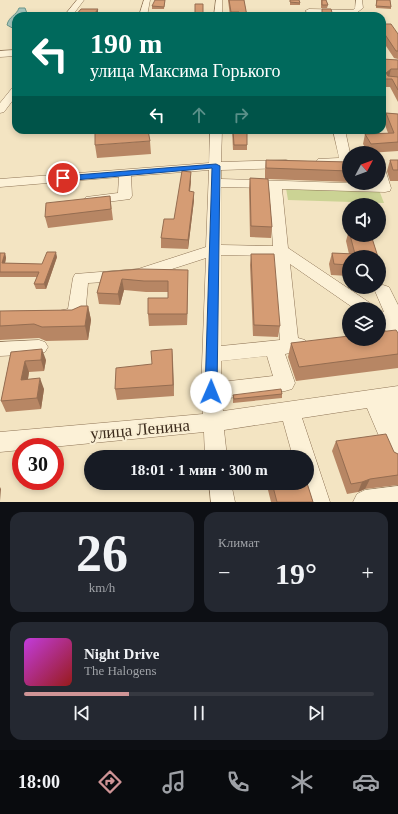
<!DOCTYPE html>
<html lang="ru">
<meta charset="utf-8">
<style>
body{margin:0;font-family:"Times New Roman",serif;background:#242831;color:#f1f3f6;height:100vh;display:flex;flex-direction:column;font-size:15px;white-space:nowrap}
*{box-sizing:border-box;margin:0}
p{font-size:13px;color:#9ea1a6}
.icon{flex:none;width:22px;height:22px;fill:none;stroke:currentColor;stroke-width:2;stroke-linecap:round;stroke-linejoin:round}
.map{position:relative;height:502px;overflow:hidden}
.details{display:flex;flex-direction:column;gap:10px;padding:10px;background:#0d0f14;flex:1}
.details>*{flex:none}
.banner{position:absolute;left:12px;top:12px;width:374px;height:122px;border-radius:12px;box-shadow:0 2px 6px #0003;background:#00695c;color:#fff;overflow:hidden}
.needle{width:26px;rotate:49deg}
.controls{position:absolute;left:342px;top:146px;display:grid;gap:8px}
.controls a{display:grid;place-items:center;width:44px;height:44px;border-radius:50%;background:#171b24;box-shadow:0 2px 6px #0003;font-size:20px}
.speed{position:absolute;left:12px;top:438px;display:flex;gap:8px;font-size:20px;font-weight:700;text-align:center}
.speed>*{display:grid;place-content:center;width:52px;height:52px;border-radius:50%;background:#171b24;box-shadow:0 2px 6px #0003;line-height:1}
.speed .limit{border:6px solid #d22;background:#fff;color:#111}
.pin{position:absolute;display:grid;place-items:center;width:34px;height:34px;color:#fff;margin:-17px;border:2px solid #fff;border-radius:50%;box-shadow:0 1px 4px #0007}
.me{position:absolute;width:44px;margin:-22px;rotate:1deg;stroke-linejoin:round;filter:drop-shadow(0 0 3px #0008)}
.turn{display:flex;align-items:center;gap:14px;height:84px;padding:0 12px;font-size:18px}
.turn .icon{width:52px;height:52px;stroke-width:2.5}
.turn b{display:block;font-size:28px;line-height:34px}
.lanes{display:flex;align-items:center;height:38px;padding:0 12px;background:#0003;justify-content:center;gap:20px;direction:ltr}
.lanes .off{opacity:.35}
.big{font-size:30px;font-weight:700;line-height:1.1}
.details .tile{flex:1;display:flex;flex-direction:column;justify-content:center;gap:6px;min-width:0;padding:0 14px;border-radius:12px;background:#242831}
.details .dial{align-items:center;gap:0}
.dial b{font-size:52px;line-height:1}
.song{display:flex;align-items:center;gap:12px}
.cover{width:48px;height:48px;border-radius:6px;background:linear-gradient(135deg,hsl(290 70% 55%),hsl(0 70% 35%))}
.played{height:4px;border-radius:2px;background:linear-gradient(90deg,#cf9496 30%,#363941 30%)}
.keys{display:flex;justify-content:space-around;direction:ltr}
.heat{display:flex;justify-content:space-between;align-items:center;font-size:22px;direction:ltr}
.details .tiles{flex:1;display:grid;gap:10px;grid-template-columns:1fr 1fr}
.tile:last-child{grid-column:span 2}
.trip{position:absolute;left:84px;top:450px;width:230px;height:40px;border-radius:20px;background:#171b24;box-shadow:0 2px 6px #0003;font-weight:700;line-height:40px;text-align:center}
.dock{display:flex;height:64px;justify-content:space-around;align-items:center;background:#090b0e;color:#9ea1a6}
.dock .icon{width:28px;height:28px}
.dock .on{color:#cf9496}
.dock b{font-size:18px;color:#f1f3f6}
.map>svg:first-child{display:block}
.green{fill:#cbd394}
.water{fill:#a5c5bc;stroke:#6a958a}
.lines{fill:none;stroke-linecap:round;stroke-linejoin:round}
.minor-casing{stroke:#8f7557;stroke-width:1}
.minor{fill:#fcf1d7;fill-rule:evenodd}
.wall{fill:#b78664}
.shaded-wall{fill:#956d51}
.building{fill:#d59c74;stroke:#956d51}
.route{fill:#1a73e8;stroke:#114b97}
.labels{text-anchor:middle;stroke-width:4;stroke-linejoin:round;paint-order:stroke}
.near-street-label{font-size:17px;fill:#3d2c1d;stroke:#f9eed3}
</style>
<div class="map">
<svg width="398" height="502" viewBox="0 0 398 502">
<rect width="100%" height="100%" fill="#f3e4c2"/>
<path class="green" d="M286,188L379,190L384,203L288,200Z"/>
<path class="water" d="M19,8H25L28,16H16V30L7,25C9,16 16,16 19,8Z"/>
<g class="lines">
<defs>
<path id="minor" d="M77,0H84L72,16H64Z
M144,0H150L147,16H139Z
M216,0H222V16H214Z
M356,0H362L363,8L355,14L309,13L305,11L309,9L353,10L355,8Z
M16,50V56L0,57V51Z
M16,86V96L4,112L0,113V103L13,87Z
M210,130H222L221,162L286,160L290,161L292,164L290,167L286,168L221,170V179L377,184L379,183V165L383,166L385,169L391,188L390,191L385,192L282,189L288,248L373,305L375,309H355L290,264L298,338L305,340L308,345L305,350L285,354L295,383L292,389L285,391L221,399L223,411L398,386V465L390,462L367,408L302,418L330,502H306L301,483H307V457H293L283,421L224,430L227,457H205L204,432L52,447H21V450L0,452V432L203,414L201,392L206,258L138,280L88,283L85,316L82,321C74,323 66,323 58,321L55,316L58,311L68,309L73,278L75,274L138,269L206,247L209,170L131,176L132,196L130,199L91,204L86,203L84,200L86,197L118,193L119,177L0,187V179L209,163ZM221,187L269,188L273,246L221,245ZM221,255L273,256L280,340L221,346ZM267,356L273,376L221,382V361Z
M333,130H345L350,153L349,166H322L318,165L316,162L318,159L339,158Z
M383,285L389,287L398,305V337L392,335L379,326V310L384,312L375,291L377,287Z
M39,340L45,342L48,347L45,352L39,354L0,356V342Z
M209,483H231L235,502H211Z
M398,486V502H353L357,494L365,490Z"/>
</defs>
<use href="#minor" class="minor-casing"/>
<use href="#minor" class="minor"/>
</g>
<path class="wall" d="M165,0L164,9H152V6Z
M228,0H244L247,16H259H230Z
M290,0H299L300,3V5H290Z
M321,0H326L328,5L327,8H321Z
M376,0H390L391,7V9L376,8Z
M382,24L398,34V59L394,58L382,40Z
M382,59L398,60V102L390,87H382Z
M386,113L398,114V151L369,153L363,144L365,134L388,133L384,122Z
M232,130H247V150H233Z
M150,141L151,154L97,158L95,145Z
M266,160L349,162V182L268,179L272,227L271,238L250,237L249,189L250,178L265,179V170Z
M390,160H398V181H390L387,171Z
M191,180L190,191L194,200L188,249L161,248V238L174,219Z
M110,196L113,220L48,228L45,217Z
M349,230V235H371L378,257H349V276L331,275L329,264L332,253L349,254L346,241Z
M0,253H5L6,258L5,263L42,264L57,257L46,289H36L34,284L37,277H0Z
M251,254L280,326L278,337L253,336L250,265Z
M188,270L187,325L149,326L148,314L168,298V292H146L124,290L120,305L99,304L97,293L103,272Z
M88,306L91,320L88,340L46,341L39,338L0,340V311L72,310Z
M398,333V368L296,381L288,357L291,343Z
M172,349L174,396L117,400L115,389L152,364Z
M11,352L46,360L44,371L29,372L28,379L44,389L41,409L6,412L1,401Z
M282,394V398L233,403V395Z
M336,441L394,452L398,454V485L365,489L358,492L347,494L332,451Z
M267,483H307L313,502H271L267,486Z"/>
<path class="shaded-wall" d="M98,9V12L95,16H93Z
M391,69L389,77L387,79L386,73Z
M191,172V180L189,200V191Z
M194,192V200L188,249V240Z
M56,252L57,257L46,289L44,284Z
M5,253L6,258L4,268L2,263Z
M188,270V281L187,325V314Z
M383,273L379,285V275Z
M122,279L124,290L120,305L118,294Z
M88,306L91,320L88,340L85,326Z
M42,349L46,360L44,371L41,360Z
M172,349L173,360L174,396L173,385Z
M25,361L29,372L26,391L21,380Z
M40,378L44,389L41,409L37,398Z
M370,479L365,489L358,492L362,482Z
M0,487L1,489L0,501Z"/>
<path class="building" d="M155,0H165L164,7L152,6Z
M229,0H244L247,16H259H239V12H231Z
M290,0H299L300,3L290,2Z
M322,0H326L328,5H322Z
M377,0H390L391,7L376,6Z
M195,4H203V16H195Z
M81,9H98L93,16H75Z
M322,9H331L333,16H322Z
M382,24H391L398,34V51H396L382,30Z
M382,59L398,60V69H391L386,73L388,76L398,77V90L392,79H382Z
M386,113L398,114V142L371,144L365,134L394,133Z
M95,130H148L150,141L95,145Z
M233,130H247V145H234Z
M266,160L349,162V171L266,168Z
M390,160H398V170H393Z
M182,171L191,172L189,191L194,192L188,240L161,238L164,219H174Z
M250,178L268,179L272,227L251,226Z
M110,196L111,209L45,217L46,203Z
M350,235H371L378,257H349V265L334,264L332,253L355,254Z
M47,252H56L44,284H34L39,272H0V253H5L2,263L42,264Z
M251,254H274L280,326L254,325Z
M379,260L383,273L379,275Z
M140,269L188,270L187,314H148V298H168V281H144L122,279L118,294L97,293L103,272Z
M81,306H88L85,326L42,327L34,324L0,326V311L72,310Z
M396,330L398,333V354L299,367L291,343L349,336V339H379V332Z
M42,349L41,360L25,361L21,380L40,378L37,398L1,401L11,352Z
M172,349L173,385L115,389L116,368L152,364L151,351Z
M281,389L282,394L234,399L233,395Z
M386,434L394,452L398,454V475L370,479L362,482L351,484L336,441Z
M272,483H307L313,502H277Z"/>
<path class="route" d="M216,164L220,166L217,392L215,395L211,397L207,395L205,392L212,168L63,181L59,178L63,176Z"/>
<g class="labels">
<g class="near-street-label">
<text transform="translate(140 429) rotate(-5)" y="6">улица Ленина</text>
</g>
</g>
</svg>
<div class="controls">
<a><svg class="needle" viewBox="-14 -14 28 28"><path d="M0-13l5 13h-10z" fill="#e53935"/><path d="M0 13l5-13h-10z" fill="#9ea1a6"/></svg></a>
<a><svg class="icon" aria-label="sound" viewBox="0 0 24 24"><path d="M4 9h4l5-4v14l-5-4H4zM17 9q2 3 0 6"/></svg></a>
<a><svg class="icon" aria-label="search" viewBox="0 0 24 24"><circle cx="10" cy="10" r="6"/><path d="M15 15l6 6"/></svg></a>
<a><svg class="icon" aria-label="layers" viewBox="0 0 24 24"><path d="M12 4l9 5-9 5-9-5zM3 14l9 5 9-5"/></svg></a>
</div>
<div class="speed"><div class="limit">30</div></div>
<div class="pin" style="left:63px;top:178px;background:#d93025"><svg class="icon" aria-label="arrive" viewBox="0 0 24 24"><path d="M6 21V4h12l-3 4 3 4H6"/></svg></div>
<svg class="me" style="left:211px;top:392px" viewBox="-20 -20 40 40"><circle r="19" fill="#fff"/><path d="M0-13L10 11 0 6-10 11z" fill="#1a73e8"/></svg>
<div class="trip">18:01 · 1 мин · 300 m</div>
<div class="banner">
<div class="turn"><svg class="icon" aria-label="left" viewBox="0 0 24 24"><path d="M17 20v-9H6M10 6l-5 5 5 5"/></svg><div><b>190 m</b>улица Максима Горького</div></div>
<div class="lanes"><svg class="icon" aria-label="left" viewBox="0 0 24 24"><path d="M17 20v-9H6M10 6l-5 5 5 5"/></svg><svg class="icon off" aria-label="ahead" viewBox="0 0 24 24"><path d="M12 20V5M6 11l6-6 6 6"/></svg><svg class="icon off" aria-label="right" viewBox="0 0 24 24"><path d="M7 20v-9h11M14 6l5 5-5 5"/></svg></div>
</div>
</div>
<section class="details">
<div class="tiles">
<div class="tile dial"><b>26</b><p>km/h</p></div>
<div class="tile"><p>Климат</p>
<div class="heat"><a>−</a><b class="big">19°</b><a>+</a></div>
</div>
<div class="tile">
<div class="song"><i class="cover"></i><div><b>Night Drive</b><p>The Halogens</p></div></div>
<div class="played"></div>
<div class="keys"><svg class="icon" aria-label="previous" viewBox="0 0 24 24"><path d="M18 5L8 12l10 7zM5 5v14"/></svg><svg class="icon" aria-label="pause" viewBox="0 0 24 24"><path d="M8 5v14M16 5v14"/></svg><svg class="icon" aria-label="next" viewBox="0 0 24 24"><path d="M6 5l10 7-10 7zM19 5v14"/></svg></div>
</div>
</div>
</section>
<nav class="dock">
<b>18:00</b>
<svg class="icon on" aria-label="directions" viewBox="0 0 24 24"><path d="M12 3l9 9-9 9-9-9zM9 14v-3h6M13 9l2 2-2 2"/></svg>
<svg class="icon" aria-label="music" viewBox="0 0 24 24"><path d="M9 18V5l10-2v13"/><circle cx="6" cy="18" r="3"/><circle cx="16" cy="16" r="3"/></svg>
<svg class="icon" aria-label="phone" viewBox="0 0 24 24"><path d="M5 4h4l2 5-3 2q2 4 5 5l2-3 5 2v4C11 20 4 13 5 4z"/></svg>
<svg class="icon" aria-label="climate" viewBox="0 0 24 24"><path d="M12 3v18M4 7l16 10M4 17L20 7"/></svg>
<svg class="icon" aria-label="car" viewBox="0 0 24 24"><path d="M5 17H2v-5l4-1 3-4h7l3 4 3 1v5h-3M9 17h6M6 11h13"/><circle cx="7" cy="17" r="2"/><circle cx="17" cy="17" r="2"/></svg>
</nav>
